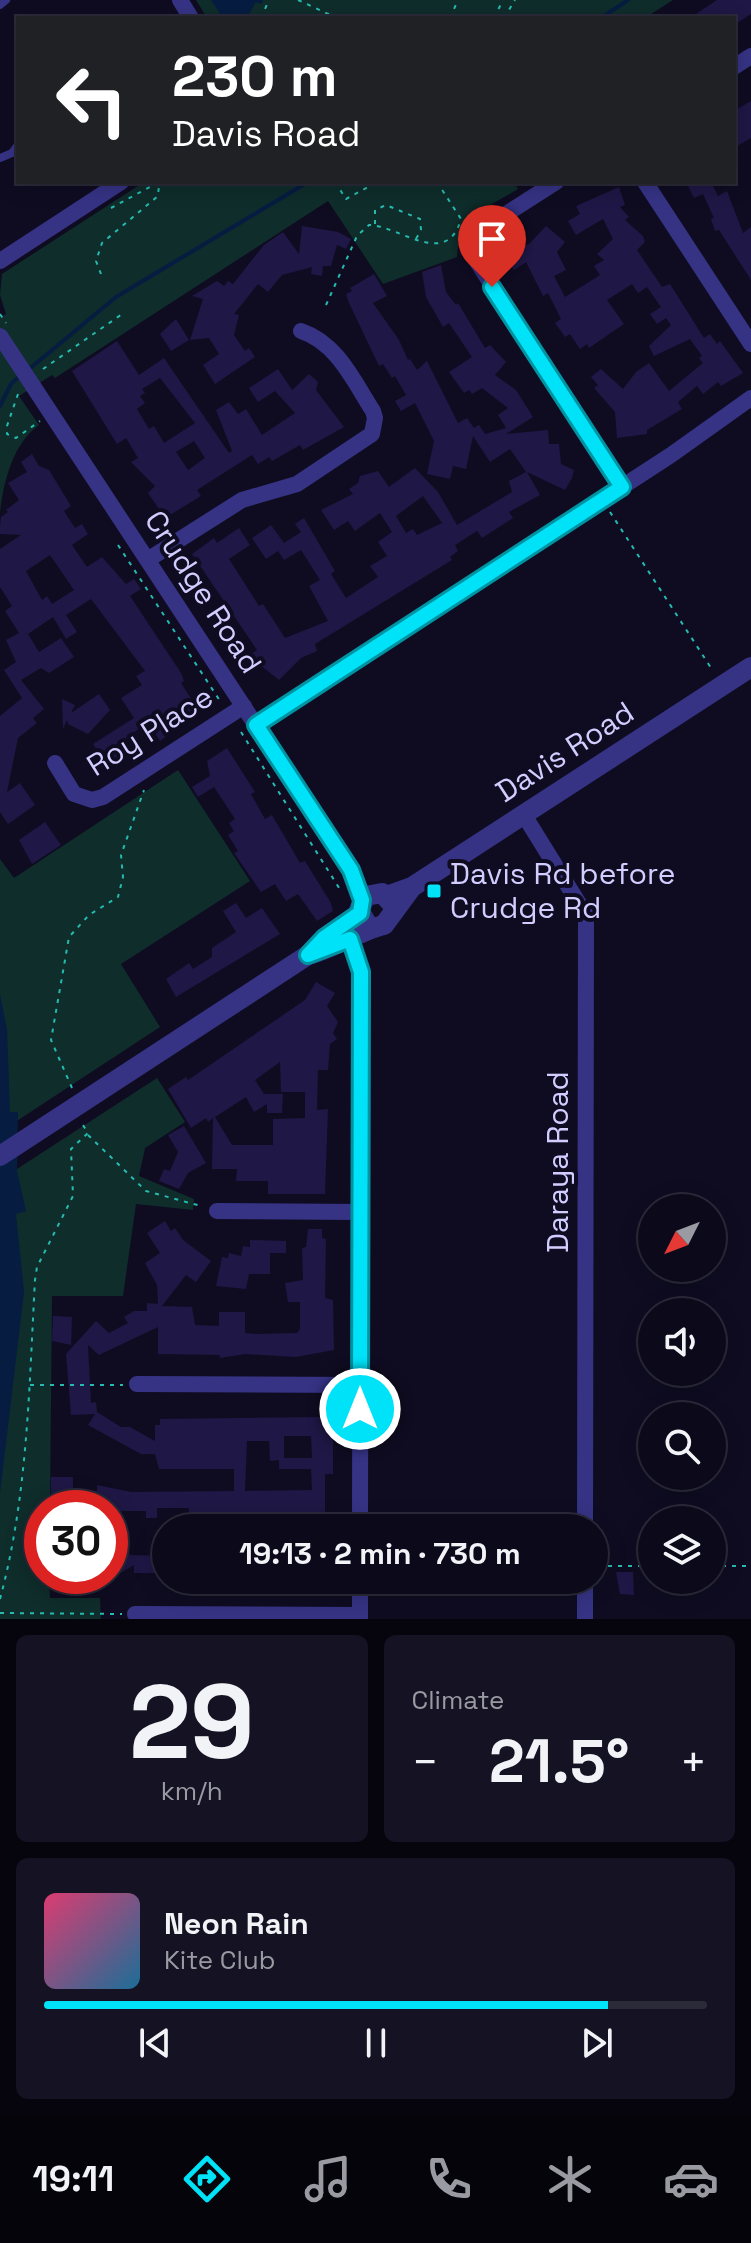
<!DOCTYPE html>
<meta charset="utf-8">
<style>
body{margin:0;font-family:"Space Grotesk",sans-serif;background:#141223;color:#f1f3f6;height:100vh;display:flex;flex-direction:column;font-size:30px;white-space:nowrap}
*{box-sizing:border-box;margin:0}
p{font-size:26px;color:#9a9aa2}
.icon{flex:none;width:44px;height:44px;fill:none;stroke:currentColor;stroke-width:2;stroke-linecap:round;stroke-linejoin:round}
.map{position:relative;height:1619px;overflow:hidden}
.drawer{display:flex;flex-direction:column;gap:16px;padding:16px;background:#06050e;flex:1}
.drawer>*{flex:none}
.top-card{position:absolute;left:16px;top:16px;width:720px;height:168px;border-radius:0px;box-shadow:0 4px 20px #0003,0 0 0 2px #2b2a39;background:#202124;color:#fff;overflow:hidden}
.needle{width:52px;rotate:228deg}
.controls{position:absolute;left:638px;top:1194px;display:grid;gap:16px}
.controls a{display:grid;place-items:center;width:88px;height:88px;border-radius:50%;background:#0b091a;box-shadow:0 4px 20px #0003,0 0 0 2px #2b2a39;font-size:40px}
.speed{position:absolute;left:24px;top:1490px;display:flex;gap:16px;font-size:40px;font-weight:700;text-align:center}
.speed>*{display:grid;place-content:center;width:104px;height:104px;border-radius:50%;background:#0b091a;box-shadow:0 4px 20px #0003,0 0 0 2px #2b2a39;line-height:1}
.speed .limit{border:12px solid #d22;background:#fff;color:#111}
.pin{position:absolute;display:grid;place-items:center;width:68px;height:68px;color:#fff;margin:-82px -34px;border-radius:50% 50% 50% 0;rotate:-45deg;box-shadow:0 0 8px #0007}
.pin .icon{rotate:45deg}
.me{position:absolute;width:88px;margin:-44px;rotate:0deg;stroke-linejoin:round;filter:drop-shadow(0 0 6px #0008)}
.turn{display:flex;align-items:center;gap:28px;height:168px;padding:0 24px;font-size:36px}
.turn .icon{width:104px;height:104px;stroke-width:2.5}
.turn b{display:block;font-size:56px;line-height:68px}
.big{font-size:60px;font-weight:700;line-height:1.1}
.drawer .widget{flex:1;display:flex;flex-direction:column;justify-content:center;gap:12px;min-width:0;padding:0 28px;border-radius:12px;background:#141223}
.drawer .dial{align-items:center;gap:0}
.dial b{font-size:104px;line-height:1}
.song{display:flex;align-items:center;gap:24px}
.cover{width:96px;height:96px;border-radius:12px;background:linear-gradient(135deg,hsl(340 70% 55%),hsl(200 70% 35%))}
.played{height:8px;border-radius:4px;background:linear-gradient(90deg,#00e2f8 85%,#2b2a39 85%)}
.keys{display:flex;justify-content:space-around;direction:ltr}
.heat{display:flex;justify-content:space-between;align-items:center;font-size:44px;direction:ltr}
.drawer .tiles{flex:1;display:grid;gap:16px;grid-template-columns:1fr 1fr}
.widget:last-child{grid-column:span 2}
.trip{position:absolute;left:152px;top:1514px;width:456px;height:80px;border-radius:40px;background:#0b091a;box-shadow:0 4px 20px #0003,0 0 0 2px #2b2a39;font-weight:700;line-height:80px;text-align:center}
.tabs{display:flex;height:128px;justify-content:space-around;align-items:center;background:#04040a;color:#9a9aa2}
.tabs .icon{width:56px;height:56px}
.tabs .selected{color:#00e2f8}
.tabs b{font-size:36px;color:#f1f3f6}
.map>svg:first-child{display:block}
.green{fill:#0f2d2b}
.water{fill:#061c41}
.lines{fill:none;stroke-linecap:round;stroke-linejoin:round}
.stream{stroke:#061c41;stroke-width:4}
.building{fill:#1f1745;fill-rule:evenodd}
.path{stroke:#25bbb0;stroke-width:2;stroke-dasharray:4 6;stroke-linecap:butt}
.service{stroke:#363385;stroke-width:8}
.minor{stroke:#363385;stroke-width:16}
.tertiary{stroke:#363385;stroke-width:20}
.path-bridge{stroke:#25bbb0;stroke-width:2;stroke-dasharray:4 6;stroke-linecap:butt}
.minor-bridge{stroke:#363385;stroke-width:16}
.route-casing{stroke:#0093a1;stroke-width:20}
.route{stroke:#00e2f8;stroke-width:14}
.poi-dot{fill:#00e2f8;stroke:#0f0c22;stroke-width:3}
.labels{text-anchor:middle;stroke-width:8;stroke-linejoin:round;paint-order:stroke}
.street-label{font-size:30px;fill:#d2cdff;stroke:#0f0c22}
.poi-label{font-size:30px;fill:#d2cdff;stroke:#0f0c22;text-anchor:start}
</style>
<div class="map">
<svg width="751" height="1619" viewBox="0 0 751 1619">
<rect width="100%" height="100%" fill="#0f0c22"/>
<path class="green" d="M196,0H673L645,18H207Z
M144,182H514L518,189C486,209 460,215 457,257L383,284L328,201L55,378L52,375L19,396L39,425C13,443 3,483 0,513V318L6,314L0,295L2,274Z
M178,770L250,881L121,964L160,1027L0,1132V859L14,878Z
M157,1078L185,1122L145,1148L139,1176L194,1199L193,1210L136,1204L123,1296H52L50,1508H42V1576H49L50,1598H100L101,1619H0V1180Z"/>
<path class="water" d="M211,0H263L261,4L256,2L247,18H223Z
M0,994L7,1030L10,1112H18L17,1171L26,1211L16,1214L24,1292L0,1493Z"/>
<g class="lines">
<path class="stream" d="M601,18L628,0
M28,370L116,297L308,182
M0,406L11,384L21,375"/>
</g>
<path class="building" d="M717,0H751V14L734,25V18H690Z
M751,101V138L734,148V111Z
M686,182H711L718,196L727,191L743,233L751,227V280L719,230L715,231L711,219L714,218L703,194L694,198Z
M619,187L625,205L620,207L629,217L625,220L643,236L645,242L637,250L662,287L670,284L704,338L710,334L717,344L720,341L743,373L721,386L718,382L703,394L697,386L678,402L682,409L647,430V434L617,438L615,412L594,388L598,385L591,377L601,369L623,389L636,372L649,363L669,391L703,363L699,358L702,356L690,339L654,356L649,346L671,325L666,318L657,324L650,314L661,307L647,287L638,293L632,284L607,300L624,324L589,348L587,344L580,349L570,334L565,337L555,323L561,319L548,293L543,296L526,262L514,270L506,258L530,243L546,226L565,242L557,252L566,270L554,276L565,297L600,275L594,266L604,260L597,254L613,239L603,219L576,235L568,221L580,214L576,206Z
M302,226L338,232L351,239L346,249L337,245L331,266H323L322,276L311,274L312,267L282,275L268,292L258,284L234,314L239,315L234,335L245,351L249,348L255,357L215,384L203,365L219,354L209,338L190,340L203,299L192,296L217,281L224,286L228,281L233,284L264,245L283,232L299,254Z
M441,265L446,292L456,305L458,303L485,348L490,345L506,362L495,375L516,390L533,417L506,434L548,430L549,444H559L561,464L574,470L572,478L565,490L527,472L540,495L509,512L513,518L482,538L477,531L455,545L458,551L450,557L452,560L315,644L317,651L301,658L279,680L255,661L251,654L257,650L192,554L214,538L217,543L239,528L250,545L229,559L259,606L263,604L285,638L328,621L309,586L320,580L301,550L284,560L278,551L266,559L252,538L271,525L284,543L301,532L295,524L304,518L335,571L331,574L346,598L378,577L370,566L387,556L378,542L392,532L380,513L355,531L348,521L334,530L321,510L353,494L349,489L358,483L360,476L378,471L389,487L415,468L438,492L457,525L512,492L509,481L526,472L510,449L490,462L473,436L466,469L453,466L450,479L427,474L434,441L415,403L401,411L395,401L406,395L395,376L392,378L383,364L379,366L349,303L346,294L352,291L350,288L374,274L387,296L373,303L399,340L408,360L410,359L417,370L427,361L458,423L467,418L474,428L479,425L485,434L506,428L498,415L508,408L482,388L472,394L469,390L464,393L449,372L472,357L449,323L443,327L426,297L422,272ZM423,496L442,523L417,535L413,529L406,533L396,516Z
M176,319L189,340L171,351L160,334Z
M117,341L139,375L164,358L229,453L232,451L216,410L229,402L238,414L246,409L262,435L295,413L275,391L258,402L249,388L278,369L292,390L309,374L318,382L316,390L344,427L303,450L300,445L272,461L269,457L258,464L252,455L197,490L201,496L165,518L148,493L155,486L131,462L138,458L126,438L117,444L72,371ZM160,378L195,423L164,443L154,426L149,429L137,409L145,403L140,396L145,393L142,389ZM194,441L205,458L188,470L176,452Z
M32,454L39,466L49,470L71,506L64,511L75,528L82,524L88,534L72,545L87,567L102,557L126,584L134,579L141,589L130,596L181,673L184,681L181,683L199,711L160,741L155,733L147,739L140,728L115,746L121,755L106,765L93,744L134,718L121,698L142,685L136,676L145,671L91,599L66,615L77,632L66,639L53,617L28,634L39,652L61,638L74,657L49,673L41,668L21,680L44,709L33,718L37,723L18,738L7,792L20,783L35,805L8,824L0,812V716L22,698L4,670L16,662L6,640L19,633L5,611L12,606L0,587V549L21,535L0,534V527L1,517L8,512L6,510L19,500L8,483L27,472L21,462ZM50,555L74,590L52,604L47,596L42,600L26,571Z
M99,694L110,710L88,734L68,724L67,720L63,729L62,699L75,705L71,713Z
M227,748L255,792L251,794L265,819L272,815L300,863L305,861L331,903L333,911L317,921L298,894L286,901L275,884L261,892L234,853L238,851L228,835L234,831L229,823L235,819L214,787L198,797L192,787L210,776L207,761Z
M45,822L61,845L32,864L19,840Z
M236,903L246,918L262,908L280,934L176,997L166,979L189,963L193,969L212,957V948L236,932L223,911Z
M316,982L335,993L327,1006L338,1022L333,1033L337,1039L330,1044L328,1070H318L317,1110L328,1109L325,1194H268V1181H236L237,1169H212L213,1118L208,1122L206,1118L191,1128L168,1089L186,1077L188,1080L305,1000ZM280,1062L281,1092H305V1118L273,1119V1145H232L215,1117L246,1097L254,1112L267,1104V1113H282L283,1094H264L255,1080Z
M184,1126L206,1163L188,1173L179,1189L159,1181L164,1169L170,1171L178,1152L168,1135Z
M165,1221L171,1231L175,1228L183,1240L211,1261L196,1282L186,1275L162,1306L192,1307L195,1325L219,1326V1312H245V1333L256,1334L297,1333L300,1329V1302H288L285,1283L303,1280L302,1248L306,1247L308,1229H322V1238L326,1239L325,1298L333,1300L334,1350L296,1357L245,1354L220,1358V1355L158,1354V1327L99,1355L88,1345L91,1403L96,1402L97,1412L121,1427H130L155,1441V1425H160V1419L321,1417V1422H333V1474H325V1523H259V1518H189V1508H157V1518H146V1511H120V1516H110V1508H51V1477H73V1491H97V1485L131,1492L234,1491V1469H159L155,1454H141L88,1425L95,1414L71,1415L66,1354L96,1321L109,1333L128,1323L124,1317L134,1311H147V1303L158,1304L157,1285L145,1263L160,1253L147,1233ZM284,1436H311L312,1458H284ZM247,1441H269L270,1461L279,1460V1469H311L312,1490L245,1491Z
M250,1240L286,1241V1253H270V1274H249L246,1289L216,1286L222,1257L228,1258L229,1253L241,1256L243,1246L250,1247Z
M53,1316L72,1317L71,1345L52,1341Z
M110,1519L130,1555L166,1556V1573H134V1565L110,1579Z
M616,1572H633L634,1595L620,1594Z"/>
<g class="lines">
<path class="path" d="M298,0L337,18
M261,18L269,0
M313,18L316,10
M450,18L458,0
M494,18L503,0
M504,18L515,0
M335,182L346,199L377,182
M111,208L159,182
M375,224V210L386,205L420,219L421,230L416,239
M101,274L96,261L102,243L158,196L159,185
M326,305L357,236L369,225C398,225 447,270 461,219L437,182
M43,369L125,312
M18,394L7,426V434L16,438L40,421
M610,512L713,671
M118,545L222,704
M241,732L341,891
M72,1088L51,1040L69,937L89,915L118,897L123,877L121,855L144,790
M88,1135L146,1191L201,1206
M30,1385H123
M598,1566H652
M712,1566H751
M0,1599C28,1495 29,1387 35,1280L37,1267L73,1196L71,1149L88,1133L81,1122
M0,1613L122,1614"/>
<path class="service" d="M0,5L6,0
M0,158L12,153L18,145"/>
<path class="minor" d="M180,0L191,18
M734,67L751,56
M556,182L481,230L474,237L472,254L622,487
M645,182L751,344
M0,261L121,182
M33,386L351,870L362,900
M149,559L242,500L297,484L372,434L375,418L373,411C353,380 337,343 301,331
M256,725L671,455L751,398
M55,763L74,794L92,800L103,797L244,706
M524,815L586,915L585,1528
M350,939L361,972L360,1528
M217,1211L361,1212
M137,1384L360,1385
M135,1614L360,1615
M360,1619V1580
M585,1619V1580"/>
<path class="tertiary" d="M387,896L412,887L751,667
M366,922L359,910L366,896L382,893L393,905
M308,955C335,948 358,931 384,925L412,887
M0,1156L308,955L324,938L360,913"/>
<path class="path-bridge" d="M0,314L6,323"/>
<path class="minor-bridge" d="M0,336L33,386"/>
</g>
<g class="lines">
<defs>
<path id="route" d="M360,1409L361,972L350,939L308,955L324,938L360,913L362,900L351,870L256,725L622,487L492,287"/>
</defs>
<use href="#route" class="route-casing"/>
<use href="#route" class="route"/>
</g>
<rect class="poi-dot" x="426" y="883" width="16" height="16" rx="4"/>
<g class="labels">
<g class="street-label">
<text transform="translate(203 592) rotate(57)" y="10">Crudge Road</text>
<text transform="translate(150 731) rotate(-32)" y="10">Roy Place</text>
<text transform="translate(565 752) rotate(-33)" y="10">Davis Road</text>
<text transform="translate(558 1162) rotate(-90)" y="10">Daraya Road</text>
</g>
<g class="poi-label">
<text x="450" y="884">Davis Rd before<tspan x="450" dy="34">Crudge Rd</tspan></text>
</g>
</g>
</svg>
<div class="controls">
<a><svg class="needle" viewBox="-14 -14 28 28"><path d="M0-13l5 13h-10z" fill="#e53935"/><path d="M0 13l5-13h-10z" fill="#9a9aa2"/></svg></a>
<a><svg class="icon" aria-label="sound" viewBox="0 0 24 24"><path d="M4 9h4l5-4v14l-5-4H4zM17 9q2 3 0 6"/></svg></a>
<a><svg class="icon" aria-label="search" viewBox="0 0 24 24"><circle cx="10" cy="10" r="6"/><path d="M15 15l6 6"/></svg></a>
<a><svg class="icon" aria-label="layers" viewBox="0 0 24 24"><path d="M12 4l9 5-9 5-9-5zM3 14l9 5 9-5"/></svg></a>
</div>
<div class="speed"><div class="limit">30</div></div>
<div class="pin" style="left:492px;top:287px;background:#d93025"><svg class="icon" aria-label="arrive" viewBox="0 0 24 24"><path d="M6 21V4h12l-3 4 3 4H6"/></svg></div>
<svg class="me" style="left:360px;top:1409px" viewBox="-20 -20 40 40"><circle r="17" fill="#00e2f8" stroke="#fff" stroke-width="3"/><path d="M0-11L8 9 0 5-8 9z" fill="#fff"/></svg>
<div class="trip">19:13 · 2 min · 730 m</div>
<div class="top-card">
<div class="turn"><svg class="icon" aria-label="left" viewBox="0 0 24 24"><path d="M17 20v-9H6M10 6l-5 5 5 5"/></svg><div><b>230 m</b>Davis Road</div></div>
</div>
</div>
<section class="drawer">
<div class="tiles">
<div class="widget dial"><b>29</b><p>km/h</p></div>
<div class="widget"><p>Climate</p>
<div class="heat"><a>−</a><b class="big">21.5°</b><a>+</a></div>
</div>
<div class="widget">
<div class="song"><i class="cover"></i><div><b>Neon Rain</b><p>Kite Club</p></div></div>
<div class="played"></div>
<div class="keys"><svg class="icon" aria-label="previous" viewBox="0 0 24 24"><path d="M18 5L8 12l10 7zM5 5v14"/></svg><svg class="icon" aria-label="pause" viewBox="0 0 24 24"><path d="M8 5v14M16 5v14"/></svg><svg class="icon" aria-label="next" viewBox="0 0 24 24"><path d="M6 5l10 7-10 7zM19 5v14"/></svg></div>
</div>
</div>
</section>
<nav class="tabs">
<b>19:11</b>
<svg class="icon selected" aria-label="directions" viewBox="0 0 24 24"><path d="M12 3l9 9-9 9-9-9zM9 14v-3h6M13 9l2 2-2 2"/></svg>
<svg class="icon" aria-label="music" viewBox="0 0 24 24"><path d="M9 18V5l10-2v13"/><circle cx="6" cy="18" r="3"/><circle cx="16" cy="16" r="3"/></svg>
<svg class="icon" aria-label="phone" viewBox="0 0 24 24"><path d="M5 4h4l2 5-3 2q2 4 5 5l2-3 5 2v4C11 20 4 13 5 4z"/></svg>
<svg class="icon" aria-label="climate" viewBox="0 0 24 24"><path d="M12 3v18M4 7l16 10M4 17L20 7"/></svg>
<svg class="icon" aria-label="car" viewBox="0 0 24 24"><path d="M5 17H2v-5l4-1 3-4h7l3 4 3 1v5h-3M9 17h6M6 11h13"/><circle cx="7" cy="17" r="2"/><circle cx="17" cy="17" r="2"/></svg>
</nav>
